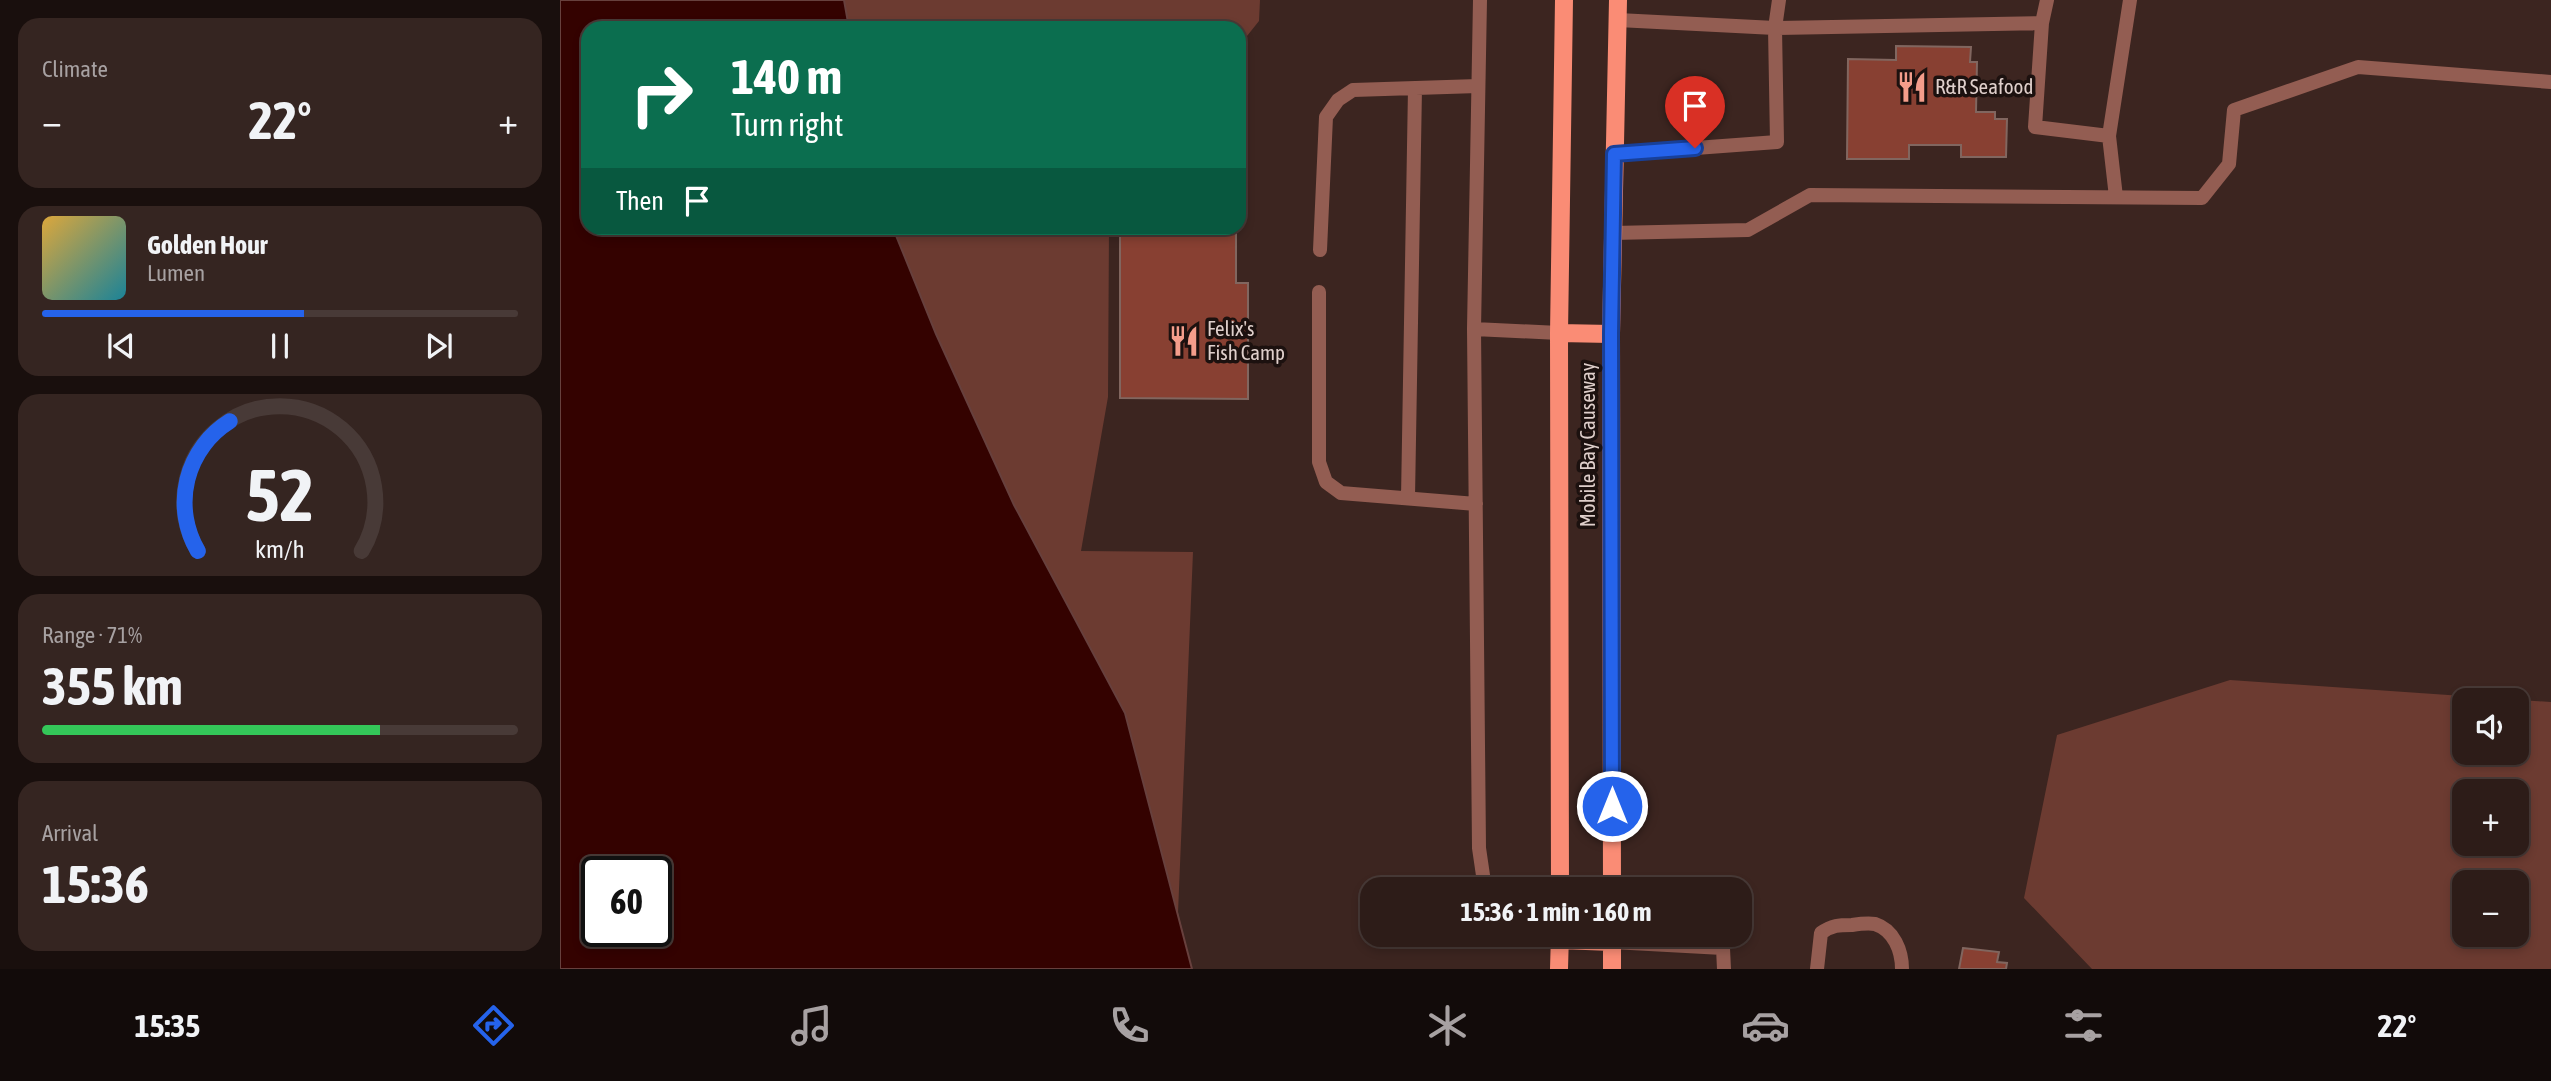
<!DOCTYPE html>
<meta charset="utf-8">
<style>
body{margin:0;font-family:"Asap Condensed",sans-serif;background:#352521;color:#f1f3f6;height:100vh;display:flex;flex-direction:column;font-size:26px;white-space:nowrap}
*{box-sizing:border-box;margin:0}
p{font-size:23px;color:#a7a1a2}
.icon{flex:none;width:38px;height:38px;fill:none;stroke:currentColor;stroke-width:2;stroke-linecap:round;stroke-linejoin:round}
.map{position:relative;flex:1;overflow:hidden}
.side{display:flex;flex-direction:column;gap:18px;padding:18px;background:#190f0d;width:560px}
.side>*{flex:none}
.top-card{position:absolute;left:21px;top:21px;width:665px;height:214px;border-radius:21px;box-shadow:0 4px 10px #0003,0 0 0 2px #483a37;background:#0b6e4f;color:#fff;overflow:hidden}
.fabs{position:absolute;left:1892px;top:688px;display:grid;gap:14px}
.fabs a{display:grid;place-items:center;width:77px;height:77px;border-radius:14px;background:#2d1c18;box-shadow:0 4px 10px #0003,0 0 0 2px #483a37;font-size:35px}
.speed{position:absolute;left:21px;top:856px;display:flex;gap:14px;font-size:35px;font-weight:700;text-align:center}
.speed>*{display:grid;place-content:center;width:91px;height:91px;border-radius:50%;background:#2d1c18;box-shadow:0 4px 10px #0003,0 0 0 2px #483a37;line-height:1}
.speed .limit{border:4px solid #111;border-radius:10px;background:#fff;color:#111}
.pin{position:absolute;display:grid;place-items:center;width:60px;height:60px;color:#fff;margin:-72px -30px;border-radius:50% 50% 50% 0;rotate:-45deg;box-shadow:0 0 7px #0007}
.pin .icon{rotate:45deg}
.me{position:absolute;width:77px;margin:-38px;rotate:0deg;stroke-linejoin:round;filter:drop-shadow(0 0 5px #0008)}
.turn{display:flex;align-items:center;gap:24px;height:147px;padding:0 35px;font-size:32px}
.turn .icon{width:91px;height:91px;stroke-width:2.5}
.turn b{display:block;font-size:49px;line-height:60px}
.then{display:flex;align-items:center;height:66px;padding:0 35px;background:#0003;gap:14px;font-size:26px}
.big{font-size:52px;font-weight:700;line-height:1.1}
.side .tile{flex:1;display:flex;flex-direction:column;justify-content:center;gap:10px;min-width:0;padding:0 24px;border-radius:21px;background:#352521}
.side .dial{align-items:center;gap:0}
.dial svg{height:182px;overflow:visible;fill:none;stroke:#483a37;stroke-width:7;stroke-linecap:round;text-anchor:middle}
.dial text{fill:#f1f3f6;stroke:none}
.song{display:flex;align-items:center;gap:21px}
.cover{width:84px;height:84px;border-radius:10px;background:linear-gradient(135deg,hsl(40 70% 55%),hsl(190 70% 35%))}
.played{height:7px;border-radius:4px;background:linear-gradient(90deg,#2563eb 55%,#483a37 55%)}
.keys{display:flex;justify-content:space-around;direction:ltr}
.heat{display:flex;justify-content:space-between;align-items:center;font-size:38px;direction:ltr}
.charge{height:10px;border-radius:5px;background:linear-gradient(90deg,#34c759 71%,#483a37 0)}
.trip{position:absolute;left:800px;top:877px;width:392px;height:70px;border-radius:21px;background:#2d1c18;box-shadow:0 4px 10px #0003,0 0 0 2px #483a37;font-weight:700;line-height:70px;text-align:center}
.tab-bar{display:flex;height:112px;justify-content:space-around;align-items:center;background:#120b0a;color:#a7a1a2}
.tab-bar .icon{width:49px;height:49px}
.tab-bar .on{color:#2563eb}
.tab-bar b{font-size:32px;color:#f1f3f6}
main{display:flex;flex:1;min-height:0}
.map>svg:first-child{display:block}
.green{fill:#6c3b31;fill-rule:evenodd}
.water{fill:#340200;stroke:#67403d;stroke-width:2;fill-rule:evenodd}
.building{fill:#884032;stroke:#81665f;stroke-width:2}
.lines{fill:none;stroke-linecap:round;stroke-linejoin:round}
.service{stroke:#935d52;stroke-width:14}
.primary{stroke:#fa8c75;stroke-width:18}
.route-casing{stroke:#184099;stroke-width:18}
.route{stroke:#2563eb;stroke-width:12}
.labels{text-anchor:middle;stroke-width:7;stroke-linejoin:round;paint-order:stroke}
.poi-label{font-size:21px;fill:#dfcfcb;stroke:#1c110f;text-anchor:start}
.street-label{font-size:21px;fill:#dfcfcb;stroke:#1c110f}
</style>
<main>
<section class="side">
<div class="tile"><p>Climate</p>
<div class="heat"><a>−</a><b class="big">22°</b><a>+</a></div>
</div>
<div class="tile">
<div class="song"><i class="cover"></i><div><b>Golden Hour</b><p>Lumen</p></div></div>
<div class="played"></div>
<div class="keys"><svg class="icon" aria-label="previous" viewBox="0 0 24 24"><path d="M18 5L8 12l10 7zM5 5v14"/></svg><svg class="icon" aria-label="pause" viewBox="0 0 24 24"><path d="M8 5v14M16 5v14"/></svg><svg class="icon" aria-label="next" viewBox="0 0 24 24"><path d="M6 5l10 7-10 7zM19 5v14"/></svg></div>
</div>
<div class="tile dial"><svg viewBox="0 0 100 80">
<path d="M14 69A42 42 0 1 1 86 69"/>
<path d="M14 69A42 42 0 0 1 28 12" stroke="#2563eb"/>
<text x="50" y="56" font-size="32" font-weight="700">52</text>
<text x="50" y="72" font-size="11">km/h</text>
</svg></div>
<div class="tile"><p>Range · 71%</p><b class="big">355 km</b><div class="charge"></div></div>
<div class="tile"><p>Arrival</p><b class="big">15:36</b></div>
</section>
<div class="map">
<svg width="1991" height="969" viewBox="0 0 1991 969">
<rect width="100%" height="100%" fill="#3c2520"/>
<path class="green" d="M85,0H700L699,21L679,46V28H77Z
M52,228H549L548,397L521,551L633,552L618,913L632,969L96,931V872Z
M1670,680L1991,702V969H1532L1464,898L1497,735ZM1956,700V752H1904V700ZM1956,791V844H1904V791ZM1956,882V934H1904V882Z"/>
<path class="water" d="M0,0H284L289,28H28V228H333L376,334L454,505L565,713L632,969H0ZM37,872H96V931H37Z"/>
<path class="building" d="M1336,46L1411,47L1410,62H1417L1416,112H1435V119H1447L1446,157H1401V145H1349V159H1287L1288,59L1336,60Z
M617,228L676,229V283H688V399L560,398V229Z
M1403,948L1439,952L1437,962L1447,963L1446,969H1399Z"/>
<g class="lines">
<path class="service" d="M920,0L914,329L919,848L925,889
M1058,20L1215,28L1482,23L1475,127L1549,136L1570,0
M1482,23L1487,0
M1549,136L1556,197
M1054,154L1217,142L1215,28L1219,0
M1053,233L1188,230L1250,195L1642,198L1669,164L1674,110L1798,67L1991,82
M760,250L766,117L778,100L793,90L918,86
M759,292V462L766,482L781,493L916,504
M914,329L999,333
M848,498L855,88
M984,934L1000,940
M1052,942L1163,948L1164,969
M1257,969L1261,933C1272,925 1279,925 1292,925C1299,924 1308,923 1315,924C1334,930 1342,951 1342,969"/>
<path class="primary" d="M999,333L1051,334
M1000,889L999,333L1004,0
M1052,889L1051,334L1058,0
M1000,940L1052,942
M999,969L1000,934
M1052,969V934"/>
</g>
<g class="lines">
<defs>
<path id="route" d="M1052,806L1051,334L1054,154L1135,148"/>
</defs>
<use href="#route" class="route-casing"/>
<use href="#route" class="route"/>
</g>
<defs>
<symbol id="restaurant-bare" viewBox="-9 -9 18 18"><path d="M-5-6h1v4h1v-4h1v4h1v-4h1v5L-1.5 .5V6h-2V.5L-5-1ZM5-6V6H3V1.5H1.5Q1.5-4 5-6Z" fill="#f49d8b" stroke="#1c110f" stroke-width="2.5" paint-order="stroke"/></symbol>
</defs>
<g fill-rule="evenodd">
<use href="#restaurant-bare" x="1330" y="65" width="44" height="44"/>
<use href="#restaurant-bare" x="602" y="319" width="44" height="44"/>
</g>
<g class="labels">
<g class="poi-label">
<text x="1375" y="94">R&amp;R Seafood</text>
<text x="647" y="336">Felix's<tspan x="647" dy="24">Fish Camp</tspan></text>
</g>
<g class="street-label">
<text transform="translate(1028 445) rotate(-90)" y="7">Mobile Bay Causeway</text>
</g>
</g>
</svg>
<div class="fabs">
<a><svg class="icon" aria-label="sound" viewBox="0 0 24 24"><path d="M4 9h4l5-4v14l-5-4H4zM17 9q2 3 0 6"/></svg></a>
<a>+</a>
<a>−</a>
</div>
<div class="speed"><div class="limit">60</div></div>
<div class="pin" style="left:1135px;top:148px;background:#d93025"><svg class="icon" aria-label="arrive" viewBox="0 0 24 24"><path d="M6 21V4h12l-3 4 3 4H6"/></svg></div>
<svg class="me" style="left:1052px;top:806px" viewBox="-20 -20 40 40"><circle r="17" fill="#2563eb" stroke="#fff" stroke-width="3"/><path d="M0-11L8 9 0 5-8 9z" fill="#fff"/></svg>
<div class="trip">15:36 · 1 min · 160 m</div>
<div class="top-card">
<div class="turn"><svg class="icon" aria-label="right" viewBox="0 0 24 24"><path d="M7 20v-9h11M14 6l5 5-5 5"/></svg><div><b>140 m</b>Turn right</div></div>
<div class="then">Then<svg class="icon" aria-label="arrive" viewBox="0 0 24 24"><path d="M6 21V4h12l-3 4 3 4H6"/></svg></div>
</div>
</div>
</main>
<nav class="tab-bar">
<b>15:35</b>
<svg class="icon on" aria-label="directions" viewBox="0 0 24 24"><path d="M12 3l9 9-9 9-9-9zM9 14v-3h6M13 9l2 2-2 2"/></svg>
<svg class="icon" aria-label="music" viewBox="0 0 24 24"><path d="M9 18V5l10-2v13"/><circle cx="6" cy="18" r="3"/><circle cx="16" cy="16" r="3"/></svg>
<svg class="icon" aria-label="phone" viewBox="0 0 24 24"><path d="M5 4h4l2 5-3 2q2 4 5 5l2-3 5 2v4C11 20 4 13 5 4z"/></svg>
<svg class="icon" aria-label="climate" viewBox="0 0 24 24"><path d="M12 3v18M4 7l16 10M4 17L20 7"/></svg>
<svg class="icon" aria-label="car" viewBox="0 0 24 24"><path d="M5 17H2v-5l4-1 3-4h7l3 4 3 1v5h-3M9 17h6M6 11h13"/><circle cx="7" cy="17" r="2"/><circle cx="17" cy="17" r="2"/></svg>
<svg class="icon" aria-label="filters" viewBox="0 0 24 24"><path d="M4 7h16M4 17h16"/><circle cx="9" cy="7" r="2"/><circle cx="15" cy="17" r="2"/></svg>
<b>22°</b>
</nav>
